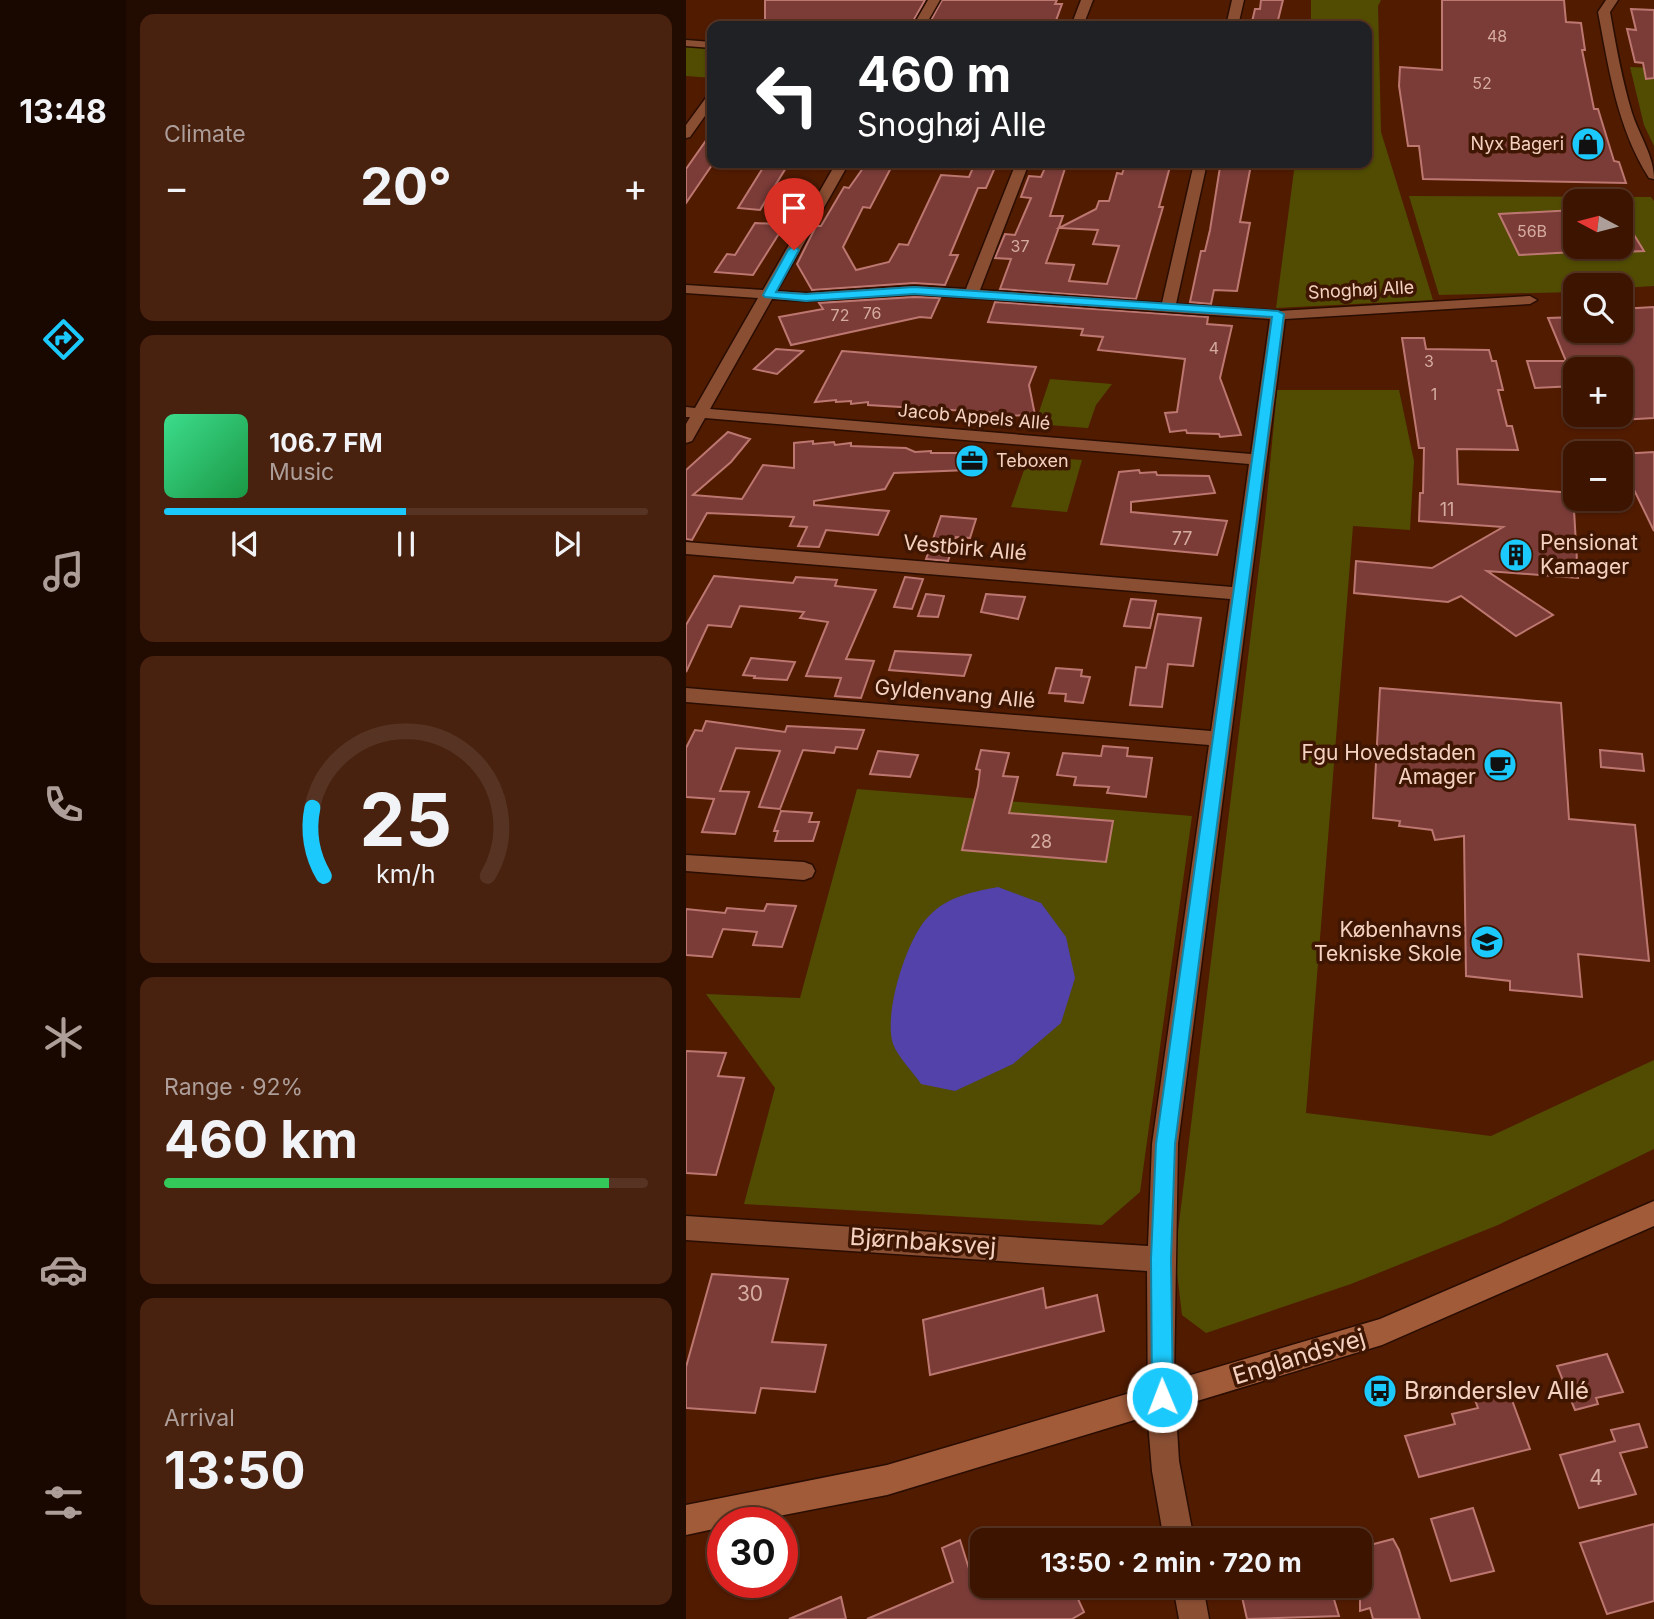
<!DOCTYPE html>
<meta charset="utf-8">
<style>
body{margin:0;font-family:Inter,sans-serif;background:#48210f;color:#f1f3f6;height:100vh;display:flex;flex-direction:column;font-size:26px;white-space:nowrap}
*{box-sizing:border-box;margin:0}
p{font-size:23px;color:#ad9e99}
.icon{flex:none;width:38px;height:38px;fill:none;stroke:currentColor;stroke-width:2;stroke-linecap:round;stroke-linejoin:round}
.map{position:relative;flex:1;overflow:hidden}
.drawer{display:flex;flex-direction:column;gap:14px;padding:14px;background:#220b00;width:560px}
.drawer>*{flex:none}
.top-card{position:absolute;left:21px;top:21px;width:665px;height:147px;border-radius:14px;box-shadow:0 2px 5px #0004,0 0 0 2px #563322;background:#202124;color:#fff;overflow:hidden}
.needle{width:46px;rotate:277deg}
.controls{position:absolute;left:877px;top:189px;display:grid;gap:14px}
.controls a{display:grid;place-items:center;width:70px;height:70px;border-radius:14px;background:#3d1400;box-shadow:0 2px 5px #0004,0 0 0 2px #563322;font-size:35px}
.speed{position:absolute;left:21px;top:1507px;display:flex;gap:14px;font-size:35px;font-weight:700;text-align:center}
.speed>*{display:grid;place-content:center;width:91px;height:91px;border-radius:50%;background:#3d1400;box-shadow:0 2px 5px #0004,0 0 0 2px #563322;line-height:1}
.speed .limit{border:10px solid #d22;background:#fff;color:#111}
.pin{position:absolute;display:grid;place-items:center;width:60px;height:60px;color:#fff;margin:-72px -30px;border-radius:50% 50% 50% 0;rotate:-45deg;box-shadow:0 0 7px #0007}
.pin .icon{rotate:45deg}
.me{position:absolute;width:77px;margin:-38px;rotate:359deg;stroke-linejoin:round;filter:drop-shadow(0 0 5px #0008)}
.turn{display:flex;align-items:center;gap:24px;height:147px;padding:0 35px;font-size:32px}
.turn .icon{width:91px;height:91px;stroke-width:2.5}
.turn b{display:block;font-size:49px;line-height:60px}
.big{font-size:52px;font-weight:700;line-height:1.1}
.drawer .tile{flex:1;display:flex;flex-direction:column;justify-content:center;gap:10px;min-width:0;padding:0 24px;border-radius:14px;background:#48210f}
.drawer .dial{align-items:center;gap:0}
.dial svg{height:182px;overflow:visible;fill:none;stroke:#563322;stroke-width:7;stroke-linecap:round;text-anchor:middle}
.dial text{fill:#f1f3f6;stroke:none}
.song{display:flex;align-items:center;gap:21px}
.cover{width:84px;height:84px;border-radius:10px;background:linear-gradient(135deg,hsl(150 70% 55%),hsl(140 70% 35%))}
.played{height:7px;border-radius:4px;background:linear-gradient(90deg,#1cc9fc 50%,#563322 50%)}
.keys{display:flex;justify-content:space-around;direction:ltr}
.heat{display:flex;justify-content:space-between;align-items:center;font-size:38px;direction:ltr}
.charge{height:10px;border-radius:5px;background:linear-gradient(90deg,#34c759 92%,#563322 0)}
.trip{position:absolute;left:284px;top:1528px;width:402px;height:70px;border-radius:14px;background:#3d1400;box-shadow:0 2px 5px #0004,0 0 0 2px #563322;font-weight:700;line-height:70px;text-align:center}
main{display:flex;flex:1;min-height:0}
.dock{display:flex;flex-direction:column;width:126px;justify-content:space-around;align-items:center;background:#180800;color:#ad9e99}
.dock .icon{width:49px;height:49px}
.dock .current{color:#1cc9fc}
.dock b{font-size:32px;color:#f1f3f6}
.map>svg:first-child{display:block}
.green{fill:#514c02;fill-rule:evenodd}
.water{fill:#5242aa}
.building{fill:#7b3c38;stroke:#bd7771;stroke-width:2}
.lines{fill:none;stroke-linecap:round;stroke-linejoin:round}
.street-casing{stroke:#290d01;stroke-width:3}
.secondary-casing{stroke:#290d01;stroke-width:3}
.street{fill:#8a4f33;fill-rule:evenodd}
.secondary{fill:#a15b39;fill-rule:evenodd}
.route{fill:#1cc9fc;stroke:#1283a4;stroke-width:2}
.labels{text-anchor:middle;stroke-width:7;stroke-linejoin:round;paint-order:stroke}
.far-number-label{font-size:16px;fill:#d6ac9f}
.far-poi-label{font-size:18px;fill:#f4d1c1;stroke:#3f1602;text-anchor:end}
.far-street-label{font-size:18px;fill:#f4d1c1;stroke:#3f1602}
.number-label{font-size:18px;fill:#d6ac9f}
.poi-label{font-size:21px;fill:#f4d1c1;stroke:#3f1602;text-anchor:end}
.street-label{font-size:21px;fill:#f4d1c1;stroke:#3f1602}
.near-number-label{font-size:21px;fill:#d6ac9f}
.near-street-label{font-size:24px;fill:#f4d1c1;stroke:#3f1602}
.near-poi-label{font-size:24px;fill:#f4d1c1;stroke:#3f1602;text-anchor:start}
</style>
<main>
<nav class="dock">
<b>13:48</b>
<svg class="icon current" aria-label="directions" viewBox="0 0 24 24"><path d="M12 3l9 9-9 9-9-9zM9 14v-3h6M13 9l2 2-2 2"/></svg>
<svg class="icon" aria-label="music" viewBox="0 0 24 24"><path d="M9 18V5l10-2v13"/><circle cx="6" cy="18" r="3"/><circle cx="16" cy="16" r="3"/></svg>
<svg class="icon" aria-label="phone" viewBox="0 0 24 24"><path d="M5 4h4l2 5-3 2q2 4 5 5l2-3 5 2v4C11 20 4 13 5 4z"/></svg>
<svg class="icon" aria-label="climate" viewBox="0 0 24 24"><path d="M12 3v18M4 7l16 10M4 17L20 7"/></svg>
<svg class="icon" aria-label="car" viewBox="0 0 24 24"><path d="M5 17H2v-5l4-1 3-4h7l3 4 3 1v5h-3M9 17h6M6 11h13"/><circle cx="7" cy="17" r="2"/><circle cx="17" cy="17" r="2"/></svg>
<svg class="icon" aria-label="filters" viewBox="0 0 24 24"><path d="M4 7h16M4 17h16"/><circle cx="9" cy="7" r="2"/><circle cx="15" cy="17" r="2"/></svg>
</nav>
<section class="drawer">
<div class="tile"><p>Climate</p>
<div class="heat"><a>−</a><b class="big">20°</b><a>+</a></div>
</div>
<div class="tile">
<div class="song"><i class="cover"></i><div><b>106.7 FM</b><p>Music</p></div></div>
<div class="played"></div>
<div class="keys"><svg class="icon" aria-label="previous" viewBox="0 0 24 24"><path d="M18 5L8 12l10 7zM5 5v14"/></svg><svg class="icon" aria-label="pause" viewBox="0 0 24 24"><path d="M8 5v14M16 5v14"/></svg><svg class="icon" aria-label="next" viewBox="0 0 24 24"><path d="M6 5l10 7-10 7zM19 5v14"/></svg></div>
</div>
<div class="tile dial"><svg viewBox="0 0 100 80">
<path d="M14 69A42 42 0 1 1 86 69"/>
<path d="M14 69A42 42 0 0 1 9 39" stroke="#1cc9fc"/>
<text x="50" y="56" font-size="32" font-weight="700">25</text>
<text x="50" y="72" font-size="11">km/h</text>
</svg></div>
<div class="tile"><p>Range · 92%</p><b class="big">460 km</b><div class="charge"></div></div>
<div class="tile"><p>Arrival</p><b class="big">13:50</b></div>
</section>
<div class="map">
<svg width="968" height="1619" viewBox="0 0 968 1619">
<rect width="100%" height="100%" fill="#511b00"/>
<path class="green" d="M625,0H695L692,6L695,132L747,300L590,308L609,163H681V26H625Z
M0,46L26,48V78L0,76Z
M944,67L968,68V146L958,125Z
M723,196L965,197L968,201V286L935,288L934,285H889V292L753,295ZM889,201H934V247H889Z
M364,379L426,384L410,405L402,428L349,424Z
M591,390H713L728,461L724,530L667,526L620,1113L805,1136L968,1060V1149L812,1225L665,1284L520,1333L496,1315L489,1256L579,518Z
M343,456L396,460L381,512L325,507Z
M171,789L506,816L454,1192L416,1225L58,1204L89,1088L20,994L114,998Z"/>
<path class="water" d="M312,887L355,903L380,937L389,978L375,1023L327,1064L269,1091L235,1084C227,1072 212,1057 207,1044C197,1014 221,937 243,916C262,896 287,892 312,887Z"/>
<path class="building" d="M79,0H239L226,23L219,22L217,26H79Z
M256,0H371L369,4H376L368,26H316L317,23L268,20L266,23L244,22Z
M575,0H597L591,24L565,26L569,9H574Z
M756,0H878L880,22L895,23L899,50H896L908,109H912L928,161L933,162L940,183L737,179L733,146H722L713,86L714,67L756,70Z
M945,9L968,10V78L960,79L957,63L949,62L941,29L950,30Z
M26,132V165L0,203V169Z
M80,163H103L74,210L52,208Z
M289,163H311L300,188H292L264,255H272L259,285L228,283L126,290L111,264L130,226H135L158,187L163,188L180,164L206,166L184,208L177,207L157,247L170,270L203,262L213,244L222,245L255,175L283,177Z
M361,163L380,165L364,216H377L360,263L388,265L383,281L421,284L433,246L407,244L412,230L373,228L410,209L413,201H423L431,173L436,174L440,163H485L473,207H477L450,299L314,289L325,259L309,258L319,234L329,235L345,198L335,197L343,176L355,177Z
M543,164L565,165L554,222L564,223L551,291L528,290L525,304L504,302L515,251H519L524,230L534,167H542Z
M889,210V252L833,255L813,214Z
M934,212L958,251L934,252Z
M69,223L111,225L104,238L94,232L67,275L29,272L41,254L49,255Z
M228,297L254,298L245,318L234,317L105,345L93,317L137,309L133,303Z
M309,302L522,317L521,324L546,326L534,378L555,435L534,437L533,434L501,433L500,430L484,432L479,413L491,412L499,359L412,350L417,337L395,335L397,329L302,322Z
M968,307V418L934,420V369H889V386L849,388L841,361H880L862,318L889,317V331H934V309Z
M716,338H738L740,349L803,350L806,361H810L817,390H812L821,426H826L832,450L771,449L772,484L887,493L892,578L801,571L867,615L830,636L775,596L762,602L668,593L670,561L746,568L817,527L733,521L734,493H737L738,448H733Z
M90,349L117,351L91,374L68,369Z
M156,351L350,367L343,385L349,415L314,416V413L182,405V402L165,404V401L150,402V400L129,402Z
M42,432L64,439L45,462L7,495L56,499L77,465L108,468V443L127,441V444L148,442L149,445L165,443V446L220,448L229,452L245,451V453H281L282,470L208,473L199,489L128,501V505L203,511L192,535L140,530L133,547L112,546L121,527L104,526L108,517L21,513L6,540L0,539V470Z
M968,452V531L934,461V454Z
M453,470L454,473L470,472L471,475L523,476L529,493L445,502V512L541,521L531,555L415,544L433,472Z
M255,516L290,519L284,538L270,537L262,561L240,559Z
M28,576L107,583L110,577L151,580L149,586L190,590L160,659L188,661L175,698L149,696L155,678L120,676L142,622L114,618L118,612L54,606L45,627L22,625L0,672V625Z
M219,577L237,579L226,609L208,607Z
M240,594L258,596L252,617L232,616Z
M300,594L339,597L332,619L295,612Z
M445,599L470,601L464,628L438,626Z
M472,614L515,618L507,666L482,664L476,707L444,705L450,667L460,668Z
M209,651L285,655L278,676L203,670Z
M65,658L109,662L101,680L68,678L69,676L57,675Z
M370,668L396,670L395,676L404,677L397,703L379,701L380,694L363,693Z
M694,688L875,703L883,819L949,825L963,961L892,954L896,997L824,990V981L780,976L778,836L749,840L746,830L713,826L714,821L687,818Z
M20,721L99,732L101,726L178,730L171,749L150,747L148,753L117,750L94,809L73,807L94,751L50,748L34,791L63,792L49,834L16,832L28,799L0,797V748L9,730L16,731Z
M417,746L442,748L441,756L466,758L460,797L421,793L423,787L388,785L390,777L371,775L377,753L415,756Z
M295,750L323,753L317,776L332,777L323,813L427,821L420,862L276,850L292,786L294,770L290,769Z
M914,750L956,754L958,771L915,767Z
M192,751L232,755L224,777L184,774Z
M95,811L126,813L123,822H133L127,841H89L92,831H88Z
M81,904L110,906L96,947L67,945L71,932L37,929L26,957L0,955V909L39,913L41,908L78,911Z
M0,1051L40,1053L32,1076L58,1078L30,1175L0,1173Z
M26,1274L102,1279L86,1342L140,1345L129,1392L75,1388L69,1413L0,1408V1367Z
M357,1288L360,1308L411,1295L418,1331L244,1375L237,1320Z
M921,1354L937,1392L910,1398L912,1404L889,1410L871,1366Z
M823,1392L844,1449L733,1477L719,1436L769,1424L766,1414L792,1408L789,1400Z
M953,1424L961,1447L934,1453L950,1494L893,1508L874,1455L929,1441L925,1430Z
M787,1508L808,1571L765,1581L745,1519Z
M968,1524V1601L921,1614L894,1543Z
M707,1539L713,1550L734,1619H687L684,1608L674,1611V1560L687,1557L684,1545Z
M274,1540L285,1575L296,1570V1586H386L398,1612L386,1619H181L267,1582L256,1548Z
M561,1586H644L653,1616L561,1619L556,1597L564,1595Z
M155,1597L160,1619H103Z"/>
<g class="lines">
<defs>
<path id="street" d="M242,0H254L239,26H227Z
M395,0H407L397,26H385Z
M546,0H558L552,26H540Z
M920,0H932L924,12C930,46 936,80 946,113C953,135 968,156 968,179L963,178C931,128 923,69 912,12Z
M0,40L26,42V48L0,46Z
M26,94V106L4,137L0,138V125L22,95Z
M150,163H163L91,291L120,293L228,286L280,289L330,163H343L294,290L476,303L508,163H521L490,304L592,311L844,296L851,300L844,304L599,319L492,1144L488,1382L493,1461L508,1540H478L466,1471L462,1422L461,1271L0,1240V1216L462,1246L466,1144L523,745L0,702V688L525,731L544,599L0,554V542L546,587L563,464L19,418L6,441L0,443V424L4,417H0V407L9,408L72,298L0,293V285L77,290ZM228,294L584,319L565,454L24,409L86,299L120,301Z
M0,855L118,862L126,865L129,871L126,877L118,880L0,871Z
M487,1586H517L523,1619H493Z"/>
<path id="secondary" d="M968,1201V1226L696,1345L201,1495L62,1522H37V1527L0,1535V1505L201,1465L694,1319Z"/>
</defs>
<use href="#street" class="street-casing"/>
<use href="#secondary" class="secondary-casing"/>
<use href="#street" class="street"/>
<use href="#secondary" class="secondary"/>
</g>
<path class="route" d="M108,246L113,250L90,292L120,294L228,287L592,311L598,314L489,1144L485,1259L487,1397L484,1405L476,1408L469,1405L466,1397L465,1259L470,1144L586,317L228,294L120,301L79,297L77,295L102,250Z"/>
<defs>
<symbol id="shop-disc" viewBox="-11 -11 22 22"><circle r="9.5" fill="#1cc9fc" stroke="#3f1602"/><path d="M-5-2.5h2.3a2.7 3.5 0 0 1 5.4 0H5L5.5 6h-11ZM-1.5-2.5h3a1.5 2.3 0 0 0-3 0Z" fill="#111"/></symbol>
<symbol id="office-disc" viewBox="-11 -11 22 22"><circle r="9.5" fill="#1cc9fc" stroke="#3f1602"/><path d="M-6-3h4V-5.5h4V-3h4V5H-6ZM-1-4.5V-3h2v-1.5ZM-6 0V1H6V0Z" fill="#111"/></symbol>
<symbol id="building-disc" viewBox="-11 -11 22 22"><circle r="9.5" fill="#1cc9fc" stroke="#3f1602"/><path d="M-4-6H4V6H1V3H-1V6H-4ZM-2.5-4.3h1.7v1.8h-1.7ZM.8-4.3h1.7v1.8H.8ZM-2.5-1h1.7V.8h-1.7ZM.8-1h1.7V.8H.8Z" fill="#111"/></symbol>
<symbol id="cafe-disc" viewBox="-11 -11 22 22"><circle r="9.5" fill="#1cc9fc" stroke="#3f1602"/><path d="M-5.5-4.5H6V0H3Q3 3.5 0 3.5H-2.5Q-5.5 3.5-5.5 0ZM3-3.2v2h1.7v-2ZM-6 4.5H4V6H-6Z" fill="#111"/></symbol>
<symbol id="university-disc" viewBox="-11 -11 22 22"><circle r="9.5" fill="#1cc9fc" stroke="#3f1602"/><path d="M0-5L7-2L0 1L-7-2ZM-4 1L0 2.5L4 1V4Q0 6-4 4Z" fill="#111"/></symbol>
<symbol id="bus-disc" viewBox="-11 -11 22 22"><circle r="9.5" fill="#1cc9fc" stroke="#3f1602"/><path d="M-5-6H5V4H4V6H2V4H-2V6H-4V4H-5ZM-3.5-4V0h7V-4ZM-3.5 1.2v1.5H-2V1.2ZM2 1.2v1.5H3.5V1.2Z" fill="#111"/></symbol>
</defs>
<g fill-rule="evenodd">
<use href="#shop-disc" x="883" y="125" width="38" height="38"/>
<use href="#office-disc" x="267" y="442" width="38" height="38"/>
<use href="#building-disc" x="811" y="536" width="38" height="38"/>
<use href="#cafe-disc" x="795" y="746" width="38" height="38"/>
<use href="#university-disc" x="782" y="923" width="38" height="38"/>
<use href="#bus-disc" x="675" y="1372" width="38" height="38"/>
</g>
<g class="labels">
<g class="far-number-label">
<text x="811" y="42">48</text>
<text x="796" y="89">52</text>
<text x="846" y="237">56B</text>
<text x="334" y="252">37</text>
<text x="186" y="319">76</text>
<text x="154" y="321">72</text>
<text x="528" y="354">4</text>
<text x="743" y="367">3</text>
<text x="748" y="400">1</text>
</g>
<g class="far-poi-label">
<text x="878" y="150">Nyx Bageri</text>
<text x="310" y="467" text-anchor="start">Teboxen</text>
</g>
<g class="far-street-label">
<text transform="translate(675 290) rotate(-3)" y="6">Snoghøj Alle</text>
<text transform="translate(288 417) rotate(5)" y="6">Jacob Appels Allé</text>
</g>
<g class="number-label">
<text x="761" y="516">11</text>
<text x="496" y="545">77</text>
<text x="355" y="848">28</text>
</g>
<g class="poi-label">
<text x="854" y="550" text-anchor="start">Pensionat<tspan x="854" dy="24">Kamager</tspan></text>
<text x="790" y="760">Fgu Hovedstaden<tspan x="790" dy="24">Amager</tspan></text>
<text x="776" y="937">Københavns<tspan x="776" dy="24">Tekniske Skole</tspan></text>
</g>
<g class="street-label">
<text transform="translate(279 548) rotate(5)" y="7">Vestbirk Allé</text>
<text transform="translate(269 694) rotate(5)" y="7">Gyldenvang Allé</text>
</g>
<g class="near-number-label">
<text x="64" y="1301">30</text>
<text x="910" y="1485">4</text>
</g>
<g class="near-street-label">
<text transform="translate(237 1242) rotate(4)" y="8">Bjørnbaksvej</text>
<text transform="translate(613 1357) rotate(-17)" y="8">Englandsvej</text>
</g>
<g class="near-poi-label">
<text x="718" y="1399">Brønderslev Allé</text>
</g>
</g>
</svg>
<div class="controls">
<a><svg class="needle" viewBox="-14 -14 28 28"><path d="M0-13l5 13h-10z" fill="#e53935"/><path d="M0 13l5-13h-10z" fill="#ad9e99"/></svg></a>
<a><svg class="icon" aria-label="search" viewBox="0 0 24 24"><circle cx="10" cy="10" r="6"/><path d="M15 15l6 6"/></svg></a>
<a>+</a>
<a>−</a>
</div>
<div class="speed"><div class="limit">30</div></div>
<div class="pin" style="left:108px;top:250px;background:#d93025"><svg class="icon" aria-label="arrive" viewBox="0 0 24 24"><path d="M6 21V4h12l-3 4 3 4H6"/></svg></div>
<svg class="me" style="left:476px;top:1397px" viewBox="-20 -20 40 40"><circle r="17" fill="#1cc9fc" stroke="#fff" stroke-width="3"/><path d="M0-11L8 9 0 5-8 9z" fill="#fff"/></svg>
<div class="trip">13:50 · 2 min · 720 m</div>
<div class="top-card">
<div class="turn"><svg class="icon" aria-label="left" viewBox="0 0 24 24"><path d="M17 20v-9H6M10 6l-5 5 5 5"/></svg><div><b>460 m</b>Snoghøj Alle</div></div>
</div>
</div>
</main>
